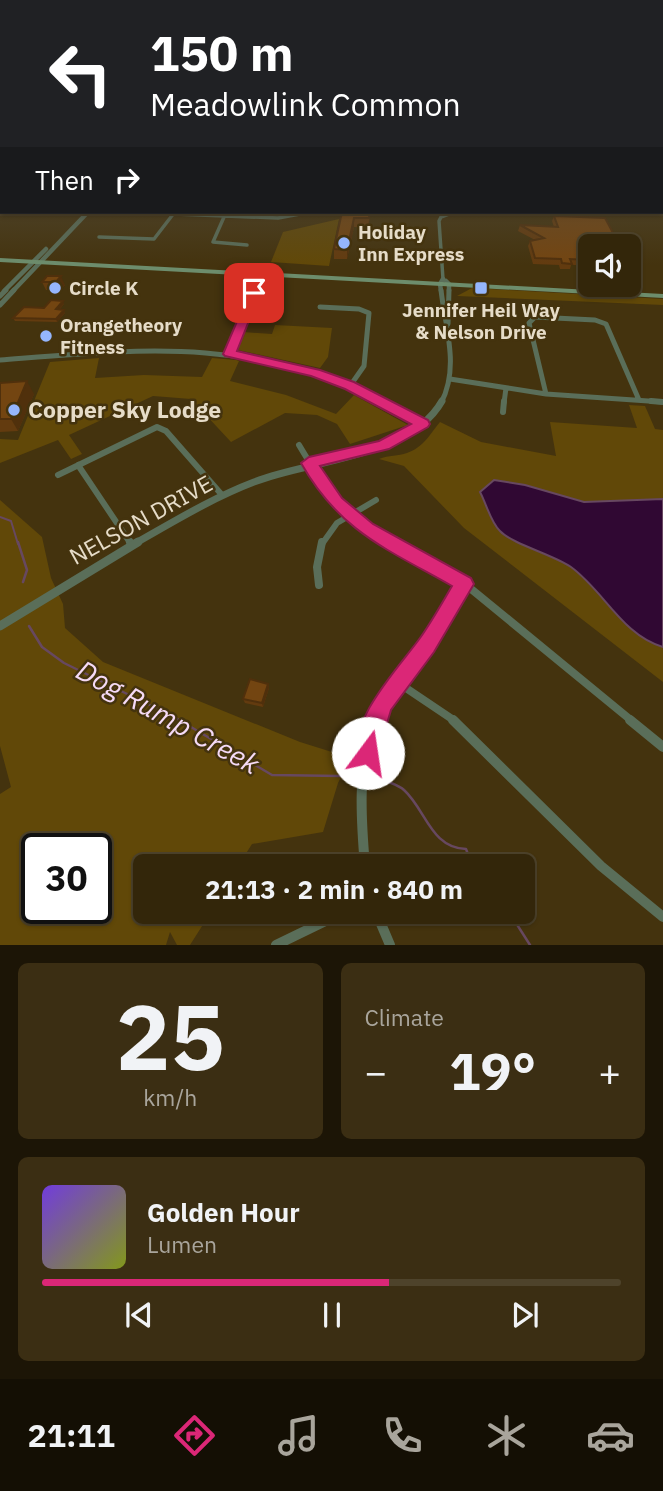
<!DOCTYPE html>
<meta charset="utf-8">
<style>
body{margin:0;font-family:"IBM Plex Sans",sans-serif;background:#3b2e13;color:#f1f3f6;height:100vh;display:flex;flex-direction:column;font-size:26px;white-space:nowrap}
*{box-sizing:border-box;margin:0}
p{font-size:23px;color:#a9a59c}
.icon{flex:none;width:38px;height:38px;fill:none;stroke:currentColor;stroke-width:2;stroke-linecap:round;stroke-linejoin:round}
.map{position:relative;height:945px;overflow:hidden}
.details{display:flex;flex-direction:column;gap:18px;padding:18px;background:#1c1506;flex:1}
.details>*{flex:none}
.banner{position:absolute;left:0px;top:0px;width:663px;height:214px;box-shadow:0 2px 5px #0004,0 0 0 2px #4e432b;background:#202124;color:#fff;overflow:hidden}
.tools{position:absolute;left:578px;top:234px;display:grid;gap:14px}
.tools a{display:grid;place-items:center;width:63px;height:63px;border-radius:10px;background:#33260a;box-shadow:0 2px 5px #0004,0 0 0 2px #4e432b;font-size:35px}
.speed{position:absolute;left:21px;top:833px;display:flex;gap:14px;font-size:35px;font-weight:700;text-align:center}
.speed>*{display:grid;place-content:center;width:91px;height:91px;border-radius:50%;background:#33260a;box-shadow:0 2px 5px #0004,0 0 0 2px #4e432b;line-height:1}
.speed .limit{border:4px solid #111;border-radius:10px;background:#fff;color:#111}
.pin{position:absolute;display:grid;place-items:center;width:60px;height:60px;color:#fff;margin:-30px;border-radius:14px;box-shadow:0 4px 10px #0006}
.me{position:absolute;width:77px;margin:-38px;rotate:14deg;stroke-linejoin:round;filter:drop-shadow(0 0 5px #0008)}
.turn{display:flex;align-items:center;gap:24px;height:147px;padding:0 35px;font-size:32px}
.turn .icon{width:91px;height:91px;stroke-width:2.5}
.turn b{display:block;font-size:49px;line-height:60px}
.then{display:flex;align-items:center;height:66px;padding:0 35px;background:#0003;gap:14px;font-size:26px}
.big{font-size:52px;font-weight:700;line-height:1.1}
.details .card{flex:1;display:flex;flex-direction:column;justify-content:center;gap:10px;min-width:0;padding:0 24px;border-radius:10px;background:#3b2e13}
.details .dial{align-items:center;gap:0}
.dial b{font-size:91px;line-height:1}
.song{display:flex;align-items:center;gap:21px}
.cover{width:84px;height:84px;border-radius:10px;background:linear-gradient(135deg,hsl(260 70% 55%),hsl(70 70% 35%))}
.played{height:7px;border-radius:4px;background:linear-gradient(90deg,#db2777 60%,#4e432b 60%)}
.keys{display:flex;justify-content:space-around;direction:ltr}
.heat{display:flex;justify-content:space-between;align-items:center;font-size:38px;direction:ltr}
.details .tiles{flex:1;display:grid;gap:18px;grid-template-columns:1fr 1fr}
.card:last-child{grid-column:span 2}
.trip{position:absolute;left:133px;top:854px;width:402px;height:70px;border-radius:10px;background:#33260a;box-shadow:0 2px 5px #0004,0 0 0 2px #4e432b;font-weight:700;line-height:70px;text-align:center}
.tab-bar{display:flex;height:112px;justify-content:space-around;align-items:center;background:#140f04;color:#a9a59c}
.tab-bar .icon{width:49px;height:49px}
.tab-bar .current{color:#db2777}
.tab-bar b{font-size:32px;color:#f1f3f6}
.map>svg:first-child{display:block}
.green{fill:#614808;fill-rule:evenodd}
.water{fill:#300833;stroke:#674860;stroke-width:2}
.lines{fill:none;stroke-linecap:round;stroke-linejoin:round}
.stream-far1{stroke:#674860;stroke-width:2}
.stream{stroke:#674860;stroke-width:2.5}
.minor-far4{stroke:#5a6e59;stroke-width:3.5}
.minor-far3{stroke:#5a6e59;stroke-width:5}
.minor-far2{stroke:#5a6e59;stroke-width:6}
.minor-far1{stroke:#5a6e59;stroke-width:8}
.minor{stroke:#5a6e59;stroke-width:10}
.tertiary-far3{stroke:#5a6e59;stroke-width:4.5}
.tertiary-far2{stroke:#5a6e59;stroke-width:5}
.tertiary-far1{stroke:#5a6e59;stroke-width:7}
.tertiary{stroke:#5a6e59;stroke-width:9}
.secondary{fill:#6d8d6c;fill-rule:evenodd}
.wall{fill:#633b0f}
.shaded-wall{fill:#50300c}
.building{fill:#734511;stroke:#50300c;stroke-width:2}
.route{fill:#db2777;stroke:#8e194d;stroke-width:2}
.poi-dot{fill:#95b6fd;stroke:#44330e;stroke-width:2.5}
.labels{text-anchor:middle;stroke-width:5;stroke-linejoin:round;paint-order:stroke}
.far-poi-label{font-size:19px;font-weight:bold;fill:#e6dcc8;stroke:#44330e;text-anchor:start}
.poi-label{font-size:23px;font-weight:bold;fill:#e6dcc8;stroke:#44330e;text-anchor:start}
.street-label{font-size:23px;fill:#e6dcc8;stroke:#44330e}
.near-water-label{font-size:28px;font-style:italic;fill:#f5daf6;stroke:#44330e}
</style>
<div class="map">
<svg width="663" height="945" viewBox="0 0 663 945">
<rect width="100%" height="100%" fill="#44330e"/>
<path class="green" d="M339,219L329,266L271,262L283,232Z
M472,288L663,299V305L457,296Z
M275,325L332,328L328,357L320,368L238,350L243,332L272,334Z
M99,358L95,378L144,375L202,377L212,358L236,360L239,361L230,381L286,395L336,414L354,395L408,425L350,444L337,424L317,415L285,413L231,442L191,399L153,396L69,435L82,454L71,459L58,440L0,463V439L18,440L50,362Z
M629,405L645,406L655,429L663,430V682L464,528L404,466L379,459C389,455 398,456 407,453C424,447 430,434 440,422L481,442L556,456L550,422L637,428Z
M0,500L42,537L51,578L63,604L65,628L103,662L300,742L351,758L338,783L323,832L252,844L238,866H145V912H211L190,945H177L170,932L166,945H0V794L11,787L0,746ZM37,849H96V908H37Z"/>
<path class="water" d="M494,480L525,485L584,502L663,499V647C622,635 604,591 571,567C554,555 512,544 500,531C491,523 486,503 480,492Z"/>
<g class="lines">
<path class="stream-far1" d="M0,517L11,521L18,544"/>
<path class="stream" d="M18,542L27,570L23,582
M29,626L42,647L64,663L174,717L272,775L340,776
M384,780C390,783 399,785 404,790C426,810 431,848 466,849L469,857L467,866
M509,912L530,945"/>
<path class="minor-far4" d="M124,212L278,218L311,212
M224,217L213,242L247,245
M99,237L154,239L174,213
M443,279L439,221L441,217L454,212"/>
<path class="minor-far3" d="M320,307L359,309L369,313L364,366L350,386
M230,354L257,290
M0,360C142,349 252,336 384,403
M450,379L546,394L663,402
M546,394L529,323L535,317L595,320L606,324L639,400
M504,403L506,388"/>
<path class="minor-far2" d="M381,401L423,423
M651,401L663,402
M503,412L504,401
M299,445C325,489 346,518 392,544
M78,465L131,544
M58,475L157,427L166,431L222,495
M322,544L337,523L376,500"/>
<path class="minor-far1" d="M130,542L132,545
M389,542L465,584L632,721
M319,585L317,567L322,542
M397,682L455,721
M374,721L389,693L428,644L465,584"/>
<path class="minor" d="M453,720L601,866L663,917
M630,720L663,747
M365,866C361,819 357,765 375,720
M376,912L390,945
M276,945L344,912"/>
<path class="tertiary-far3" d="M446,281L449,284V291
M4,291L46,249
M13,291L88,212
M441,291L440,284L443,279"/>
<path class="tertiary-far2" d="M441,290C445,327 460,367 441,403
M0,296L6,290
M0,305L14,290
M448,324L449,290"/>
<path class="tertiary-far1" d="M134,544C173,522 212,498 254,482C309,460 410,458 442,401"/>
<path class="tertiary" d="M0,626L138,542"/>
<path class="secondary" d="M0,258L663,294V298L0,262Z"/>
</g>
<path class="wall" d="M342,212L370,216L368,228L354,227L347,259H334V249Z
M554,216L618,242L617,244L590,247V265H571L570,269H560L559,265L533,264L528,246L530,241L535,240L518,231L520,225L554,227L552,221Z
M47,276L65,285L60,291L46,290L42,282Z
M64,304L60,309L65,313L57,322L15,321L13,318L44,308Z
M0,382L34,394L18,431L0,432Z
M268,684L269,688L263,707L245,703L243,699Z"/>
<path class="shaded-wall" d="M370,212H377L370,216L368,228Z
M354,218V227L347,259V250Z
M61,276L65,285L60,291L56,282Z
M63,301L64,304L57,312L56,309Z
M64,310L65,313L57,322L56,319Z
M27,381L34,394L18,431L11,419Z
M268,684L269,688L263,707L262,703Z"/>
<path class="building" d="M342,212H370L369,218H354L347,250L334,249Z
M554,216L605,218L618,242H616L619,247H590V260L570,259L572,264L562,263L561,259L535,258L530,241L544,238L520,225L558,227Z
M47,276H61L56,282H42Z
M51,300L63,301L56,309L64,310L56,319L13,318L24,307L44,308Z
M27,381L11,419H0V383Z
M250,679L268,684L262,703L243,699Z"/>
<linearGradient id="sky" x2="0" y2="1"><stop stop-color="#251c08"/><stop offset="0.5" stop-color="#565041"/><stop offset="1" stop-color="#565041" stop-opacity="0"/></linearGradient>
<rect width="663" height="265" fill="url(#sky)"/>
<path class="route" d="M250,291L260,293L237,351L320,370L354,382L428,420L430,424L428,427L389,449L320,466L342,498L373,524L471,578L474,584L434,652L391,710L376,761L368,764L359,761C344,724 400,666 420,638C432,621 442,603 452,586C387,549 340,532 301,463L309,457L379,441L411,424L345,389L311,376L225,356L223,354Z"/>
<g class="poi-dot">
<circle cx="344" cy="243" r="7"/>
<circle cx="55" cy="288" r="7"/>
<rect x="474" y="281" width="14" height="14" rx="3.5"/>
<circle cx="46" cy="336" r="7"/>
<circle cx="14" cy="410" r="7"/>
</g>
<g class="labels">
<g class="far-poi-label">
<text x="358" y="239">Holiday<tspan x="358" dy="22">Inn Express</tspan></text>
<text x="69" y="295">Circle K</text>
<text x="481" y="317" text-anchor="middle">Jennifer Heil Way<tspan x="481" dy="22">&amp; Nelson Drive</tspan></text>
<text x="60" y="332">Orangetheory<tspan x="60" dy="22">Fitness</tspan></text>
</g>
<g class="poi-label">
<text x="28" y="418">Copper Sky Lodge</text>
</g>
<g class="street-label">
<text transform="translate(141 520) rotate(-29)" y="8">NELSON DRIVE</text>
</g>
<g class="near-water-label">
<text transform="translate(168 717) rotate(29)" y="10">Dog Rump Creek</text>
</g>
</g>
</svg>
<div class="tools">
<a><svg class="icon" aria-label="sound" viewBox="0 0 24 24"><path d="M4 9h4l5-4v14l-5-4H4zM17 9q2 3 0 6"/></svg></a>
</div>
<div class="speed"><div class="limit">30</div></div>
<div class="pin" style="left:254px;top:293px;background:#d93025"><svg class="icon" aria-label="arrive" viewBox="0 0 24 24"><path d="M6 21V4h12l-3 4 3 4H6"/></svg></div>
<svg class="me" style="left:368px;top:753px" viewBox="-20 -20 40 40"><circle r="19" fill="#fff"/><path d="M0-13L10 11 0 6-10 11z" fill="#db2777"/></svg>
<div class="trip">21:13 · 2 min · 840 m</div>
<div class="banner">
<div class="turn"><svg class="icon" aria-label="left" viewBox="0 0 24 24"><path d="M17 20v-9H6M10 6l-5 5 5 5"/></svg><div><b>150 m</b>Meadowlink Common</div></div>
<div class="then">Then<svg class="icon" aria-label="right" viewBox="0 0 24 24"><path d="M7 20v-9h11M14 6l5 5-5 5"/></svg></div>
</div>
</div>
<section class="details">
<div class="tiles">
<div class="card dial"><b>25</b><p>km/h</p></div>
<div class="card"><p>Climate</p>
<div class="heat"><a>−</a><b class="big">19°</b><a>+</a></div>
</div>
<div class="card">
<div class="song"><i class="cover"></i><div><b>Golden Hour</b><p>Lumen</p></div></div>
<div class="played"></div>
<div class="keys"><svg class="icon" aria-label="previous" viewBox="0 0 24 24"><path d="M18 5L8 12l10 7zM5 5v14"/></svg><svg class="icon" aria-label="pause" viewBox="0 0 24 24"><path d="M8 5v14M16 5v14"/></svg><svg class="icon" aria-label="next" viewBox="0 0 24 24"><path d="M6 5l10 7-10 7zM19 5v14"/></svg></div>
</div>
</div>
</section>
<nav class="tab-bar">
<b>21:11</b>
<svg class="icon current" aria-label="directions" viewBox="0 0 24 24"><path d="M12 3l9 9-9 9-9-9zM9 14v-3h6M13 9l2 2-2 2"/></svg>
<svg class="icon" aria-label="music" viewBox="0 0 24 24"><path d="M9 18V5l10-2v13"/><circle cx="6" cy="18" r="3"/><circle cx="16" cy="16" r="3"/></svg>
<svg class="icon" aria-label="phone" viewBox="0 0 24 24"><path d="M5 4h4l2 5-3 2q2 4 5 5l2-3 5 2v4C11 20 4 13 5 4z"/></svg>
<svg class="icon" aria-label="climate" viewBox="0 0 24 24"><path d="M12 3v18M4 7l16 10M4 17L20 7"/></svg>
<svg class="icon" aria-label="car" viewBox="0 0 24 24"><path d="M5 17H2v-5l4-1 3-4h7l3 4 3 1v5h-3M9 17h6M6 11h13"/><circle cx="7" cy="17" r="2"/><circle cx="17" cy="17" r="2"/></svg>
</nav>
